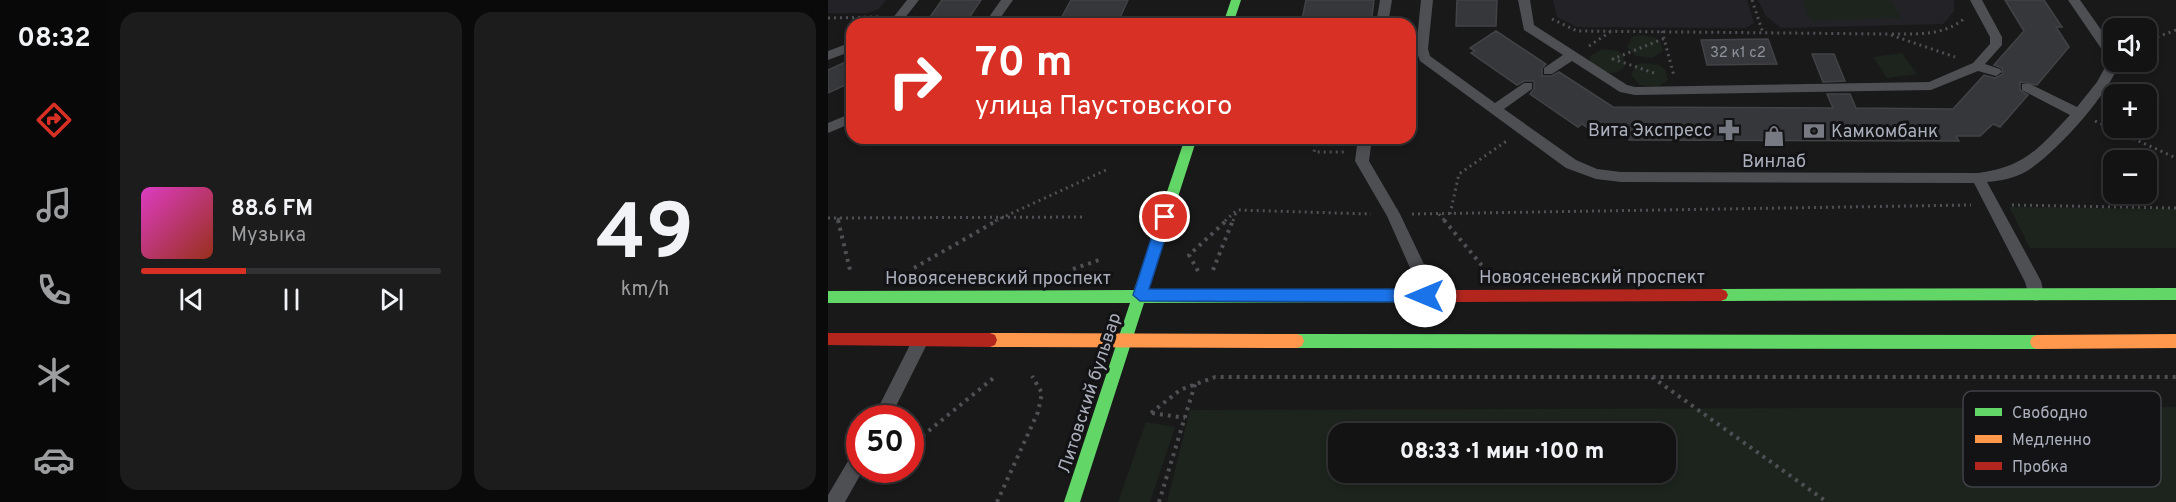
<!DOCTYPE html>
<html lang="ru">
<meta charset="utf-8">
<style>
body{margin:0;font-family:Overpass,sans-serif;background:#1c1c1d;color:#f1f3f6;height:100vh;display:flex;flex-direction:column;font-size:22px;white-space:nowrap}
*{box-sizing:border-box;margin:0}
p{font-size:20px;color:#9d9ea0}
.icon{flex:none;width:33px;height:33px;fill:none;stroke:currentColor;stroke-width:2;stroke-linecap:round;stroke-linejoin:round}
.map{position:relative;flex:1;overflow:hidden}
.sheet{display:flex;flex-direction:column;gap:12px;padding:12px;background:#0a0a0b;width:720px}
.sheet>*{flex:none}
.banner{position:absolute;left:18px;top:18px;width:570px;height:126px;border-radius:18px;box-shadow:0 3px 9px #0003,0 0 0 2px #323234;background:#d93025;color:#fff;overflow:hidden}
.fabs{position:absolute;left:1275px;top:18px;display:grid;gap:12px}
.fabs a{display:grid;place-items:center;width:54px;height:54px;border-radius:12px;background:#131314;box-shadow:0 3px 9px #0003,0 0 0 2px #323234;font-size:30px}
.speed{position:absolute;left:18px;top:405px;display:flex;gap:12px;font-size:30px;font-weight:700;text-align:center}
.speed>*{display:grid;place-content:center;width:78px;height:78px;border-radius:50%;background:#131314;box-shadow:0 3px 9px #0003,0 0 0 2px #323234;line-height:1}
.speed .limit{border:9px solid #d22;background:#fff;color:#111}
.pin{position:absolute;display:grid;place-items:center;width:51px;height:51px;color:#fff;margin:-26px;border:3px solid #fff;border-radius:50%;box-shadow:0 2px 6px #0007}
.me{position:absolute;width:66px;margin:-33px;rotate:270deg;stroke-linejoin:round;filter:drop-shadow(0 0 4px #0008)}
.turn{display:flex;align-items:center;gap:21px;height:126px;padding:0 30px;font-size:27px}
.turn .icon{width:78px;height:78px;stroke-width:2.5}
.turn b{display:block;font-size:42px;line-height:51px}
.sheet .widget{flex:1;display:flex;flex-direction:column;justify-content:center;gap:9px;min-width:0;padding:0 21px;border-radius:18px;background:#1c1c1d}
.sheet .dial{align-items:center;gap:0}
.dial b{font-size:78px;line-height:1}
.song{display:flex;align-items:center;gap:18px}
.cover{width:72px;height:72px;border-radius:9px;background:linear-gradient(135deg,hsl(310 70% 55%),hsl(10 70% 35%))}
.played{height:6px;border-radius:3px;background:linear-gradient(90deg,#d93025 35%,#323234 35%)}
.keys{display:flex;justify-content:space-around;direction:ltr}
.sheet .tiles{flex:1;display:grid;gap:12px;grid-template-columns:repeat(2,1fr)}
.trip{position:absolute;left:500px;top:423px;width:348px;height:60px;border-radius:18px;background:#131314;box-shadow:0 3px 9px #0003,0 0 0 2px #323234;font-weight:800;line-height:60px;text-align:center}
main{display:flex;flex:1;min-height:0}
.tabs{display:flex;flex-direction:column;width:108px;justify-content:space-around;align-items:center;background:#080808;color:#9d9ea0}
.tabs .icon{width:42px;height:42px}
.tabs .active{color:#d93025}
.tabs b{font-size:27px;color:#f1f3f6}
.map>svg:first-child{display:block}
.built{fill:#232327}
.green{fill:#1d241e;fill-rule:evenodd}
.building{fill:#36373a;stroke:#424346;stroke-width:1.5}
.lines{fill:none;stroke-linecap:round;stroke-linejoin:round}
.path-far1{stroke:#4f5054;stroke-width:3;stroke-dasharray:2 4;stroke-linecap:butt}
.path{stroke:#4f5054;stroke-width:4;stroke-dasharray:3 5;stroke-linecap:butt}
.lane{fill:#4d4f53;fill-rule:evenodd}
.fast{fill:#63d668;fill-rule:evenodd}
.slow{fill:#ff974d;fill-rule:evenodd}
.jam{fill:#b3261e;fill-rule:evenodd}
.route{fill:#1a73e8;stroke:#114b97;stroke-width:1.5}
.labels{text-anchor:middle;stroke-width:6;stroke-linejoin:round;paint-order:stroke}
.number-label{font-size:15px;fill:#8d919b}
.poi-label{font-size:18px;fill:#aaafbb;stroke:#131316;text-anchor:end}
.street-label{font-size:18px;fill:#aaafbb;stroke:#131316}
.key{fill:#131316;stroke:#404248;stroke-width:1.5}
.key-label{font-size:16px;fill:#aaafbb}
</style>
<main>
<nav class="tabs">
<b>08:32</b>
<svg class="icon active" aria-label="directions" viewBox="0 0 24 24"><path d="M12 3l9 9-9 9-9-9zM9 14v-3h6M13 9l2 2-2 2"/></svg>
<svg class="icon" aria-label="music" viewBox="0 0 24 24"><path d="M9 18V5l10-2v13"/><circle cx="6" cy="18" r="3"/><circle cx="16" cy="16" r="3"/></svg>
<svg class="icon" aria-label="phone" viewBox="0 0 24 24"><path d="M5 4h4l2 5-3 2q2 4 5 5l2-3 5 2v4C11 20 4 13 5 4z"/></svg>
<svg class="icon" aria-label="climate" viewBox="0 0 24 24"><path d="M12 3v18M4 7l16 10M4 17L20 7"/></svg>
<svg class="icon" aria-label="car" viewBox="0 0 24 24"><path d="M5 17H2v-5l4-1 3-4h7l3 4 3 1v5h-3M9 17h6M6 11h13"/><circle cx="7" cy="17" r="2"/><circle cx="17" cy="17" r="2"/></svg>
</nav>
<section class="sheet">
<div class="tiles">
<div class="widget">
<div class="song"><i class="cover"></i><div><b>88.6 FM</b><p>Музыка</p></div></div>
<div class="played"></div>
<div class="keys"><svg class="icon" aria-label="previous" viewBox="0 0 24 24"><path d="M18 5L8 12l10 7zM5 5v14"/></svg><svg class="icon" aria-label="pause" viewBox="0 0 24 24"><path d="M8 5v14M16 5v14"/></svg><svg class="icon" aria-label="next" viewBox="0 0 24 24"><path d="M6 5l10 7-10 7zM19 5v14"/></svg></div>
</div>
<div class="widget dial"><b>49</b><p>km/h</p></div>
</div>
</section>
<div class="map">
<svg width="1348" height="502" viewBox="0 0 1348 502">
<rect width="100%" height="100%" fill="#19191a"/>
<path class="built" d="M0,0H58L51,9L39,13H0Z
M725,0H919L926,23L918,28L749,27L729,17Z
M930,0H1126V11L1115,24L953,28L938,16Z"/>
<path class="green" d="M974,0H1063L1073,18L983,21Z
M811,35L826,37L832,41L835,51L824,58L808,56L799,47L804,37Z
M774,49L790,51L795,55L797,66C784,80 774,70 762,62V56Z
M1074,53L1089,74L1059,78L1045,57Z
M815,63L831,65L837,69L840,80L829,87L812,85L803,75L808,65Z
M1181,207L1348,209V248H1202Z
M1348,407V502H339L362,410ZM510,434H837V472H510Z
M318,422L347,427L322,502H290Z"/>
<path class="building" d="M114,0H153L137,24H97Z
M243,0H300L289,24H230Z
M478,0H546L543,24H473Z
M629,0H669L668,26H628Z
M1177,0H1216L1234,27H1228L1241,47L1209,85L1192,82V90L1200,95L1172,127L1165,124L1152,136H1128L1131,141L801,140L800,135H792L791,128L766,123L760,128L754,124L750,127L702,94L706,89V81H696L689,85L643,53L647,51L642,48L668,31L718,64L714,68V76H724L731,72L785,107L1005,108L999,94H1022L1028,108L1125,109L1156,75L1167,78L1175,74L1174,68L1166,65L1196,31Z
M940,39L949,64L879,65L873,40Z
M984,54H1006L1017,81L995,82Z
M24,59V82L0,93V70Z"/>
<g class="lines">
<path class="path-far1" d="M924,0L935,33
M0,18L50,17
M724,19L749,31L1060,34L1127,57
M834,31L846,76
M1064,34C1091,34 1117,36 1138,17
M1318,41L1348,30
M761,46L782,32
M826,73L785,59L837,38
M1267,121L1348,158
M489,138L486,152H516
M1184,205L1348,208
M584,214L1143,205
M611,214L617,221
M622,214L631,174L680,140
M0,218L257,217
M10,218L11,221
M167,221L278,170
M397,221L409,210L543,214
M405,221L409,210"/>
<path class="path" d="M10,220L22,270
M616,220L656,268
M86,268L170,220
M245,269L274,259
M385,270L405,220
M370,271L361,255L399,220
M824,377L999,502
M323,413L352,390L387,377H1348
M324,413L357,418
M82,446L168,376
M45,477L53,470
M169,502L210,412L214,393L204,376
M331,502L368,381"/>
<path class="lane" d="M79,0H91L72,24H60Z
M173,0H185L168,24H156Z
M552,0H564L560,24H548Z
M593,0H605L600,49L602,56L667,103L696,83H704V89L676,109L748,160L769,169L793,172L1150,173C1197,167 1211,148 1242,115L1194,90V84H1202L1249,107L1269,82L1281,60L1240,0H1252L1286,48V62H1292C1280,95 1229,152 1199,171C1187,178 1173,181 1159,182L1213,281L1216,294L1214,299L1208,301L1202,299L1197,282L1146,183L793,182L768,179L738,168L592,61L588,49Z
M690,0H702L706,25L799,85L807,87L1101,82L1145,63L1162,44V37L1142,0H1154L1174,37V45L1157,64L1172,69L1174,72L1168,76L1150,71L1103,90L807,95L792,92L744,61L724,74H716V68L735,55L696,30Z
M24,42V51L0,60V51Z
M24,113V123L0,133V123Z
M530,138H544L541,161L572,214L603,279L605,295L603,300L597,302L591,300L587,279L559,216L527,161Z
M93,333L99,335L101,340L62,418H45L87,335Z
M32,448V470H35L17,502H0V495L26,451Z"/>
<path class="fast" d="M403,0H413L405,24H395Z
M357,138H369L320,290H627L632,292L634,296L632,300L627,302L316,303L252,502H236L302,303H0V291L306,290Z
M1348,288V300L893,301L888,299L886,295L888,291L893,289Z
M469,334L1209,335L1214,337L1216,342L1214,347L1209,349L469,348L464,346L462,341L464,336Z"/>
<path class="slow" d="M162,333L469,334L474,336L476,341L474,346L469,348L162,347L157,345L155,340L157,335Z
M1348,334V348L1209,349L1204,347L1202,342L1204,337L1209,335Z"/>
<path class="jam" d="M893,289L898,291L900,295L898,299L893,301L627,302L622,300L620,296L622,292L627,290Z
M0,333H162L167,335L169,340L167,345L162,347L0,345Z"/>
</g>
<path class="route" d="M337,212L344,217L321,289H597L604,296L597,302L312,301L305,295L330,217Z"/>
<defs>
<symbol id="pharmacy-bare" viewBox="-9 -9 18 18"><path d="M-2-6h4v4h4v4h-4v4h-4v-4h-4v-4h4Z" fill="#777a83" stroke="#131316" stroke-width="2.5" paint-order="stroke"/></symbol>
<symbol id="bank-bare" viewBox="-9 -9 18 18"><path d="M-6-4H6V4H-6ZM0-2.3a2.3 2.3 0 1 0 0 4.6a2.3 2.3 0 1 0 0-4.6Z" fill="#777a83" stroke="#131316" stroke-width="2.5" paint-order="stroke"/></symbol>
<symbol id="shop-bare" viewBox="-9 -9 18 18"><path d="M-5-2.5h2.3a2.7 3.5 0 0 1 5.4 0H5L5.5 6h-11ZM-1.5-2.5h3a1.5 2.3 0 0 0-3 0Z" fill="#777a83" stroke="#131316" stroke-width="2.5" paint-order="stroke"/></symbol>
</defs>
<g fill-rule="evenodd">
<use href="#pharmacy-bare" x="886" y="115" width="30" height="30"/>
<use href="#bank-bare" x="971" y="116" width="30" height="30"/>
<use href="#shop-bare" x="931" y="121" width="30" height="30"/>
</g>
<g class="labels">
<g class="number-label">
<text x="910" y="57">32 к1 с2</text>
</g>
<g class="poi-label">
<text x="884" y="136">Вита Экспресс</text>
<text x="1003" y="137" text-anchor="start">Камкомбанк</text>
<text x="946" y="167" text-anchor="middle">Винлаб</text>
</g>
<g class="street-label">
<text x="764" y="283">Новоясеневский проспект</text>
<text x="170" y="284">Новоясеневский проспект</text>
<text transform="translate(261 393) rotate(-72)" y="6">Литовский бульвар</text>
</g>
</g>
<rect x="1135" y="391" width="198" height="96" rx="9" class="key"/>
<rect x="1147" y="408" width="27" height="8" fill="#63d668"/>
<rect x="1147" y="435" width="27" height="8" fill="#ff974d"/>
<rect x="1147" y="462" width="27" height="8" fill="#b3261e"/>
<g class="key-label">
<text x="1184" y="418">Свободно</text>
<text x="1184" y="445">Медленно</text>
<text x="1184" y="472">Пробка</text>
</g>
</svg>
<div class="fabs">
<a><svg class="icon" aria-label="sound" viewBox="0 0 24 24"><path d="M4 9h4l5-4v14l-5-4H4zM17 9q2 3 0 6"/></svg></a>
<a>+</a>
<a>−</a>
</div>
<div class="speed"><div class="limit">50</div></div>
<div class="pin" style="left:337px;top:217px;background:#d93025"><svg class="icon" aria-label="arrive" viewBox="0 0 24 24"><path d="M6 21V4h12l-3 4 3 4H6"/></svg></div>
<svg class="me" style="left:597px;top:296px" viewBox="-20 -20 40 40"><circle r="19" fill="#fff"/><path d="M0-13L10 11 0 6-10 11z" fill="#1a73e8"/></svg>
<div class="trip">08:33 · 1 мин · 100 m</div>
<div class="banner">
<div class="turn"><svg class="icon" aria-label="right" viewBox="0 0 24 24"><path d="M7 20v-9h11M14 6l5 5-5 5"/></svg><div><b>70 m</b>улица Паустовского</div></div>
</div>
</div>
</main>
